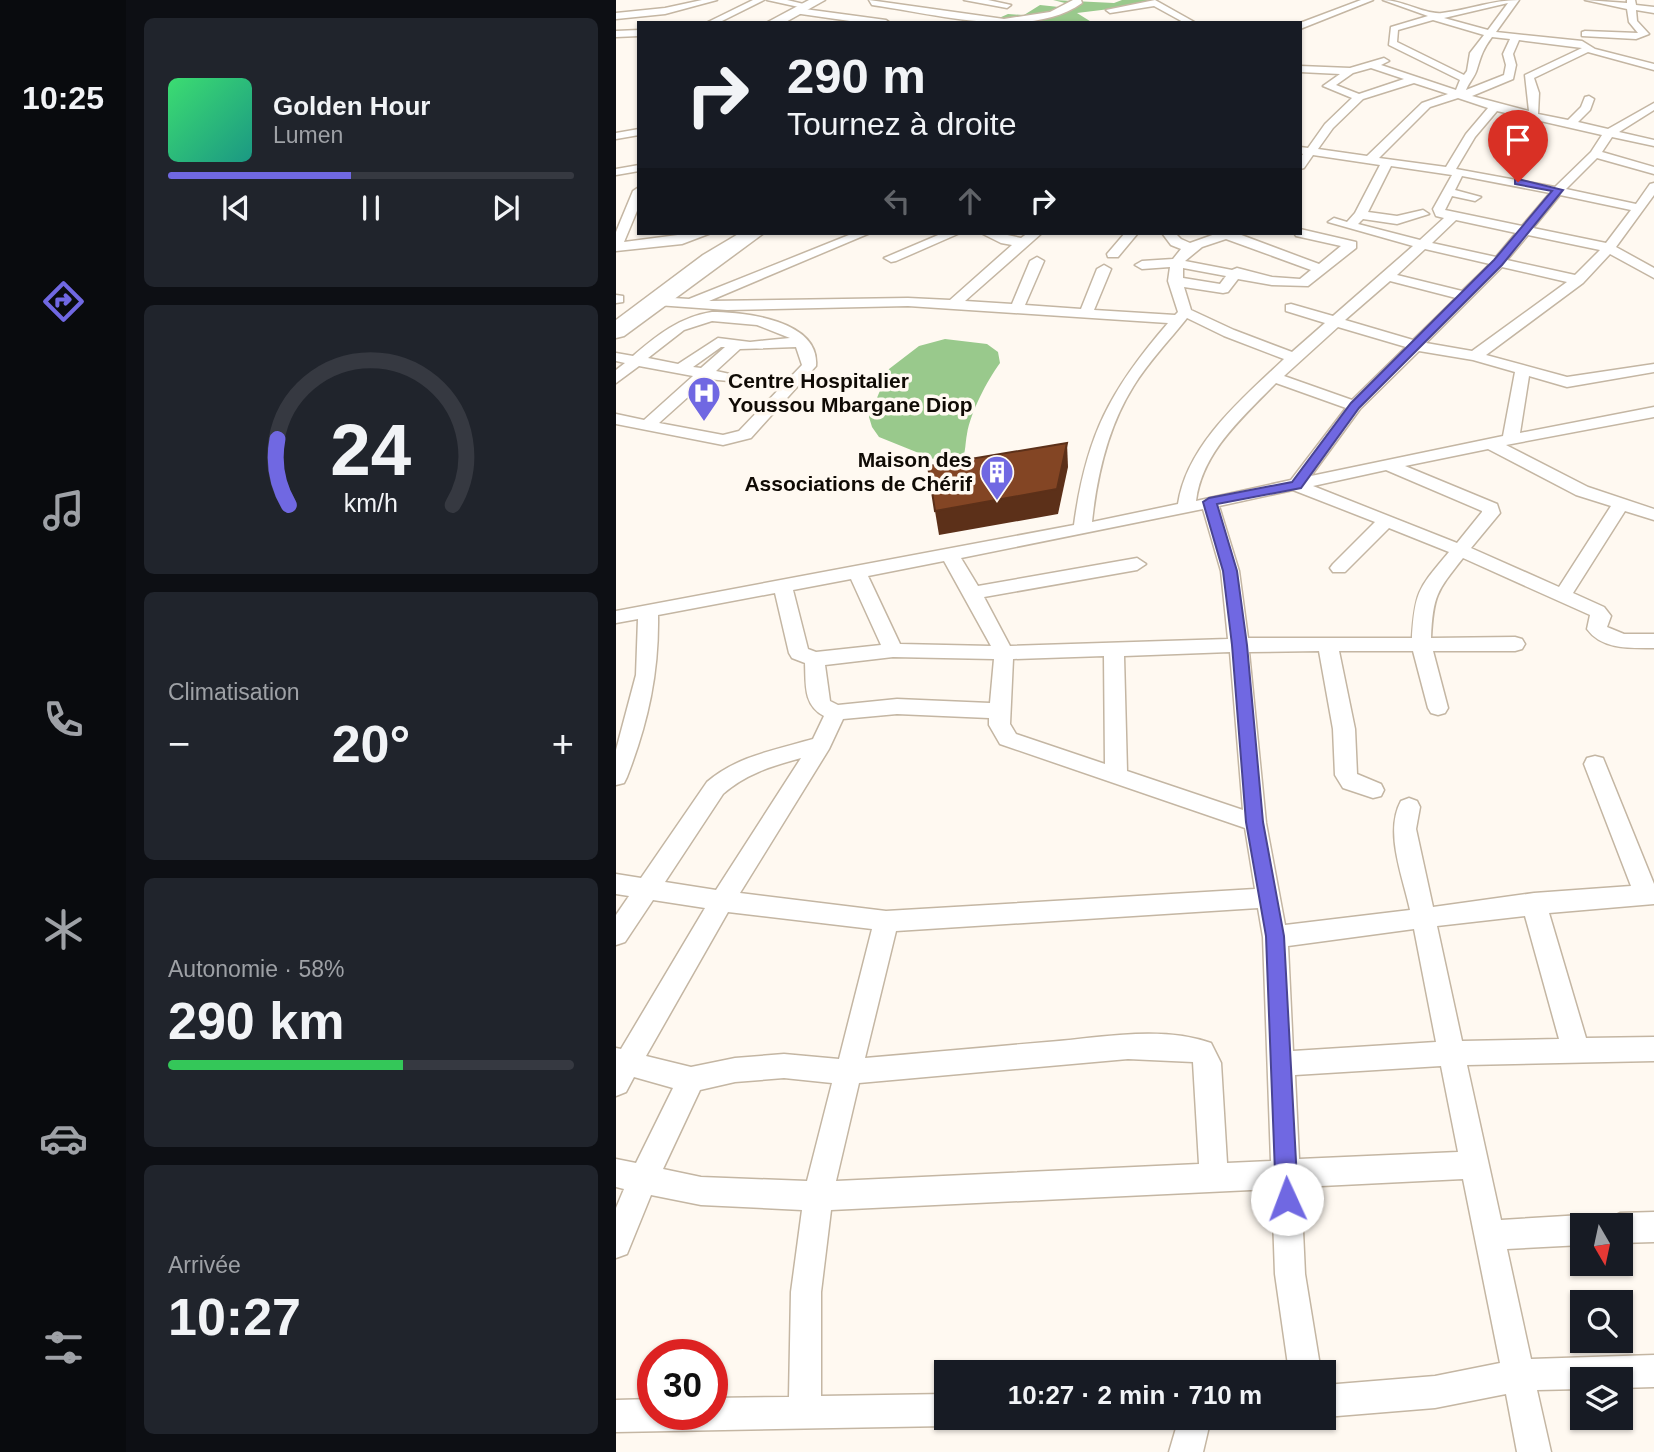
<!DOCTYPE html>
<html lang="fr">
<meta charset="utf-8">
<style>
body{margin:0;font-family:Helvetica,sans-serif;background:#20242c;color:#f1f3f6;height:100vh;display:flex;flex-direction:column;font-size:26px;white-space:nowrap}
*{box-sizing:border-box;margin:0}
p{font-size:23px;color:#9ea1a6}
.icon{flex:none;width:38px;height:38px;fill:none;stroke:currentColor;stroke-width:2;stroke-linecap:round;stroke-linejoin:round}
.map{position:relative;flex:1;overflow:hidden}
.sheet{display:flex;flex-direction:column;gap:18px;padding:18px;background:#0d0f14;width:490px}
.sheet>*{flex:none}
.top-card{position:absolute;left:21px;top:21px;width:665px;height:214px;border-radius:0px;box-shadow:0 2px 5px #0004;background:#171b24;color:#f1f3f6;overflow:hidden}
.needle{width:46px;rotate:171deg}
.fabs{position:absolute;left:954px;top:1213px;display:grid;gap:14px}
.fabs a{display:grid;place-items:center;width:63px;height:63px;border-radius:0px;background:#171b24;box-shadow:0 2px 5px #0004;font-size:35px}
.speed{position:absolute;left:21px;top:1339px;display:flex;gap:14px;font-size:35px;font-weight:700;text-align:center}
.speed>*{display:grid;place-content:center;width:91px;height:91px;border-radius:50%;background:#171b24;box-shadow:0 2px 5px #0004;line-height:1}
.speed .limit{border:10px solid #d22;background:#fff;color:#111}
.pin{position:absolute;display:grid;place-items:center;width:60px;height:60px;color:#fff;margin:-72px -30px;border-radius:50% 50% 50% 0;rotate:-45deg;box-shadow:0 0 7px #0007}
.pin .icon{rotate:45deg}
.me{position:absolute;width:77px;margin:-38px;rotate:358deg;stroke-linejoin:round;filter:drop-shadow(0 0 5px #0008)}
.turn{display:flex;align-items:center;gap:24px;height:147px;padding:0 35px;font-size:32px}
.turn .icon{width:91px;height:91px;stroke-width:2.5}
.turn b{display:block;font-size:49px;line-height:60px}
.lanes{display:flex;align-items:center;height:66px;padding:0 35px;background:#0003;justify-content:center;gap:35px;direction:ltr}
.lanes .off{opacity:.35}
.big{font-size:52px;font-weight:700;line-height:1.1}
.sheet .tile{flex:1;display:flex;flex-direction:column;justify-content:center;gap:10px;min-width:0;padding:0 24px;border-radius:10px;background:#20242c}
.sheet .dial{align-items:center;gap:0}
.dial svg{height:182px;overflow:visible;fill:none;stroke:#363941;stroke-width:7;stroke-linecap:round;text-anchor:middle}
.dial text{fill:#f1f3f6;stroke:none}
.song{display:flex;align-items:center;gap:21px}
.cover{width:84px;height:84px;border-radius:10px;background:linear-gradient(135deg,hsl(140 70% 55%),hsl(170 70% 35%))}
.played{height:7px;border-radius:4px;background:linear-gradient(90deg,#7068e2 45%,#363941 45%)}
.keys{display:flex;justify-content:space-around;direction:ltr}
.heat{display:flex;justify-content:space-between;align-items:center;font-size:38px;direction:ltr}
.charge{height:10px;border-radius:5px;background:linear-gradient(90deg,#34c759 58%,#363941 0)}
.trip{position:absolute;left:318px;top:1360px;width:402px;height:70px;border-radius:0px;background:#171b24;box-shadow:0 2px 5px #0004;font-weight:700;line-height:70px;text-align:center}
main{display:flex;flex:1;min-height:0}
.menu{display:flex;flex-direction:column;width:126px;justify-content:space-around;align-items:center;background:#090b0e;color:#9ea1a6}
.menu .icon{width:49px;height:49px}
.menu .active{color:#7068e2}
.menu b{font-size:32px;color:#f1f3f6}
.map>svg:first-child{display:block}
.water{fill:#99c98c}
.lines{fill:none;stroke-linecap:round;stroke-linejoin:round}
.street-casing{stroke:#c4b6a3;stroke-width:3}
.secondary-casing{stroke:#c4b6a3;stroke-width:3}
.primary-casing{stroke:#c4b6a3;stroke-width:3}
.street{fill:#fff;fill-rule:evenodd}
.secondary{fill:#fff;fill-rule:evenodd}
.primary{fill:#fff;fill-rule:evenodd}
.shaded-wall{fill:#5c3019}
.building{fill:#834524;stroke:#5c3019;stroke-width:2}
.route{fill:#7068e2;stroke:#494493;stroke-width:2}
.labels{text-anchor:middle;stroke-width:7;stroke-linejoin:round;paint-order:stroke}
.far-poi-label{font-size:21px;font-weight:bold;fill:#100b05;stroke:#fff9f1;text-anchor:start}
</style>
<main>
<nav class="menu">
<b>10:25</b>
<svg class="icon active" aria-label="directions" viewBox="0 0 24 24"><path d="M12 3l9 9-9 9-9-9zM9 14v-3h6M13 9l2 2-2 2"/></svg>
<svg class="icon" aria-label="music" viewBox="0 0 24 24"><path d="M9 18V5l10-2v13"/><circle cx="6" cy="18" r="3"/><circle cx="16" cy="16" r="3"/></svg>
<svg class="icon" aria-label="phone" viewBox="0 0 24 24"><path d="M5 4h4l2 5-3 2q2 4 5 5l2-3 5 2v4C11 20 4 13 5 4z"/></svg>
<svg class="icon" aria-label="climate" viewBox="0 0 24 24"><path d="M12 3v18M4 7l16 10M4 17L20 7"/></svg>
<svg class="icon" aria-label="car" viewBox="0 0 24 24"><path d="M5 17H2v-5l4-1 3-4h7l3 4 3 1v5h-3M9 17h6M6 11h13"/><circle cx="7" cy="17" r="2"/><circle cx="17" cy="17" r="2"/></svg>
<svg class="icon" aria-label="filters" viewBox="0 0 24 24"><path d="M4 7h16M4 17h16"/><circle cx="9" cy="7" r="2"/><circle cx="15" cy="17" r="2"/></svg>
</nav>
<section class="sheet">
<div class="tile">
<div class="song"><i class="cover"></i><div><b>Golden Hour</b><p>Lumen</p></div></div>
<div class="played"></div>
<div class="keys"><svg class="icon" aria-label="previous" viewBox="0 0 24 24"><path d="M18 5L8 12l10 7zM5 5v14"/></svg><svg class="icon" aria-label="pause" viewBox="0 0 24 24"><path d="M8 5v14M16 5v14"/></svg><svg class="icon" aria-label="next" viewBox="0 0 24 24"><path d="M6 5l10 7-10 7zM19 5v14"/></svg></div>
</div>
<div class="tile dial"><svg viewBox="0 0 100 80">
<path d="M14 69A42 42 0 1 1 86 69"/>
<path d="M14 69A42 42 0 0 1 9 40" stroke="#7068e2"/>
<text x="50" y="56" font-size="32" font-weight="700">24</text>
<text x="50" y="72" font-size="11">km/h</text>
</svg></div>
<div class="tile"><p>Climatisation</p>
<div class="heat"><a>−</a><b class="big">20°</b><a>+</a></div>
</div>
<div class="tile"><p>Autonomie · 58%</p><b class="big">290 km</b><div class="charge"></div></div>
<div class="tile"><p>Arrivée</p><b class="big">10:27</b></div>
</section>
<div class="map">
<svg width="1038" height="1452" viewBox="0 0 1038 1452">
<rect width="100%" height="100%" fill="#fff9f1"/>
<path class="water" d="M437,0L498,3L506,0H538L510,7L461,13L477,23L429,22L423,20L383,18L392,14L408,15L424,5L443,7L449,3Z
M329,339L371,344L382,352L384,363C371,381 355,411 351,434C349,444 350,450 346,461L330,464L263,437L256,427L253,417L273,369L303,346Z"/>
<g class="lines">
<defs>
<path id="street" d="M86,0H101L49,14L0,19V13L49,8Z
M137,0H148L102,23H90Z
M151,0H171L196,6L192,9Z
M253,0L388,19L434,12L457,0H465L466,3C414,41 315,13 256,5Z
M348,0H372L395,5L391,8Z
M539,0L580,23H569L538,6L494,13L490,10Z
M745,0H757L684,29V23Z
M767,0C786,0 810,15 826,13C853,10 876,0 903,0L880,32L966,41L979,49L1038,64V70L972,52L918,78L923,93L922,114L952,120L965,107L969,97L973,96L978,99L974,110L962,122L992,129L1038,103V110L1003,132L1038,140V146L996,137L986,152L1038,167V174L981,158L950,189L1020,204L1034,184L1038,183V195L1000,247L1038,268V278L994,254L967,283L870,355L951,377L1038,364V372L951,387L913,376L904,433L1038,407V417L890,445L972,487L1038,509V520L1009,511L957,593L988,607L995,616L991,627L1008,634H1038V648C1015,648 986,650 971,629L974,615L847,558C821,591 817,595 815,638L899,637L906,639L909,644L906,649L899,651H817L832,708L829,713L822,715L815,713L812,708L797,651H723L739,729L741,774L765,784L768,790L765,796L757,798L727,788L719,775L717,729L703,651L633,652L650,823L669,925L794,910C787,877 768,832 785,801L793,798L801,801L804,807L800,829L817,907L918,893L1015,886L968,764L971,758L979,756L987,758L1038,884V904L933,913L970,1038L1038,1037V1061L851,1065L885,1220L966,1215L976,1220L979,1225H966V1245L891,1249L915,1359L1038,1355V1387L1004,1388V1379H966V1389L921,1390L935,1452H901L890,1394L819,1408L709,1417V1385L819,1376L884,1363L847,1179L685,1187L689,1274L705,1372H673L659,1274L656,1189L215,1210L205,1292V1396L331,1394V1418H344L343,1422L331,1426L0,1432V1400L37,1399V1414H96V1398L173,1397L175,1292L186,1210L85,1205L35,1195L11,1254L0,1258V1208L8,1189L0,1187V1159L20,1163L57,1088L18,1077L10,1092L0,1096V1048L5,1049L89,908L37,900L9,942L0,945V915L13,896L0,894V874L25,878L91,782C121,756 160,750 197,739L208,716C187,705 190,684 189,663L176,658L173,653L159,593L42,615C43,673 32,723 11,777L8,783L0,785V750L20,675L22,619L0,623V611L458,525C470,436 494,390 552,323L292,306L111,310L41,305L34,301L41,297L73,299L238,233H254L93,301L292,298L334,300L396,245L385,243L365,233H382L405,238L412,233H426L349,301L396,304L414,261L421,257L428,261L409,305L465,309L481,269L488,265L495,269L478,310L559,315L562,312L552,281L554,267L526,269L519,265L526,261L557,259L565,249L555,245L546,233H559L565,239L574,243L602,233H620L703,264L725,246L680,236L678,233H684V229L740,242V248L692,286L656,285L622,279L612,292L607,293L568,287L575,310L618,330L676,352L709,323L670,311V305L675,304L717,316L797,246L712,222L718,218L731,222L739,213L764,165L697,155L688,168L684,169V158L687,154L684,153V147L692,148L709,124L736,98L707,86L724,74L684,72V66L734,68L768,58L773,61L765,65L840,90L844,80L773,45L775,27L812,16ZM892,3L872,30L828,18ZM817,20L868,35L854,53L851,71L848,75L781,42L782,30ZM876,37L894,39L887,54L890,65L888,75L850,90C853,82 859,77 861,69C865,56 867,49 876,37ZM903,40L966,48L909,75L913,111L856,96L897,79L900,65L897,54ZM755,68L788,79L743,94L720,85L737,73ZM798,83L832,94L806,103L751,156L702,149L717,128L747,99ZM842,98L872,108L850,134L830,167L763,158L814,107ZM881,111L986,135L975,152L939,187L840,169L859,137ZM775,166L836,175L817,209L820,216L828,218L804,240L742,224L747,219L781,224L813,214L807,210L781,216L752,212ZM846,176L934,193L906,226L829,210L836,196L859,201L865,197L839,190ZM944,195L1015,210L990,243L917,228ZM840,220L900,233L880,257L816,243ZM912,235L984,250L959,275L891,260ZM610,239L695,270L684,279L656,277L621,268L616,270L569,261L586,247ZM809,249L874,264L846,291L781,275ZM886,267L951,282L856,351L810,343ZM567,268L610,276L604,284L567,278ZM774,281L840,298L797,340L729,320ZM571,318L608,336L668,359C627,398 571,444 562,504L476,522C481,475 492,427 517,387C532,362 553,341 571,318ZM722,327L790,347L736,400L668,376ZM803,351L857,360L899,372L887,436L695,476L744,409ZM660,383L730,408L675,480L580,501C586,452 627,417 660,383ZM872,449L960,495L995,506L943,587L855,548L884,513L881,504L789,466ZM770,470L866,511V512L841,543L697,486ZM677,490L759,522L717,564L714,568L717,572H729L773,528L833,552C803,588 799,590 796,638H632L623,571L603,506ZM587,509L605,571L612,639L394,646L368,597L521,570L530,564L521,558L362,586L345,558ZM328,561L375,646L284,644L252,576ZM235,579L265,645L200,652L192,649L177,590ZM614,652L627,810L511,771L508,656ZM488,656L489,764L400,734L394,724L397,659ZM277,657L378,659L374,703L281,699L222,705L214,701L209,665ZM281,714L373,718V725L384,744L629,828L639,889L270,911L124,893L213,749L227,719ZM185,758L100,890L49,882L107,794C129,774 156,766 185,758ZM642,908L647,937L655,1161L611,1163L605,1063L595,1043C545,1025 483,1038 431,1042C370,1047 310,1053 249,1058L280,931ZM112,912L256,929L223,1059L168,1054L119,1058L75,1067L30,1056ZM909,916L943,1039L846,1041L821,926ZM798,929L820,1042L677,1051L672,946ZM512,1059L577,1062L583,1164L220,1181L243,1083ZM825,1066L842,1152L683,1159L679,1075ZM168,1078L216,1083L191,1181L85,1177L47,1169L84,1090L119,1082Z
M969,0L1011,3V0H1019L1020,5L1038,7V13L1020,10L1021,21L1033,34L1020,39L966,36V32L969,31L1022,33L1013,22L1011,9Z
M181,8L270,20L274,23H248L178,13V9Z
M23,30V36L0,37V31Z
M23,129V135L0,139V133Z
M23,165V171L0,175V169Z
M23,187V206L8,242L77,233H95L66,244L0,251V232L17,191Z
M327,233H344L280,261L275,262L268,258Z
M509,233H522L502,257H492L491,254Z
M0,295L7,296V302L0,303Z
M96,312C128,312 204,320 200,366L135,438L107,445L0,424V414L28,420L77,376L23,366L0,383V370L9,363L0,361V353L17,356C41,335 64,317 96,312ZM96,321L141,325L174,338L134,342L102,338L62,364L32,358L68,330ZM105,347H109L85,368L77,367ZM180,347L186,365L123,431L107,435L43,423L92,379L123,382L126,379L123,376L100,371L124,349Z
M1038,1212V1242L1004,1243V1225H990L994,1218L1004,1213Z
M563,1418H595L587,1452H553Z"/>
<path id="secondary" d="M193,0H209L168,23H150Z"/>
<path id="primary" d="M124,233H148L8,336L0,338V320L87,255Z"/>
</defs>
<use href="#street" class="street-casing"/>
<use href="#secondary" class="secondary-casing"/>
<use href="#primary" class="primary-casing"/>
<use href="#street" class="street"/>
<use href="#secondary" class="secondary"/>
<use href="#primary" class="primary"/>
</g>
<path class="shaded-wall" d="M451,443L452,467L442,514L323,535L319,511Z"/>
<path class="building" d="M451,443L441,489L319,511L312,466Z"/>
<path class="route" d="M902,179L947,190L886,265L743,408L685,488L601,504L621,571L631,645L647,822L668,936L682,1199L678,1206L671,1210L663,1206L660,1199L650,936L630,822L616,645L607,571L587,502L593,498L676,482L735,403L878,260L936,191L899,184V180Z"/>
<defs>
<symbol id="hospital-pin" viewBox="-11 -11 22 30"><path d="M0 17L-7.5 6A9.5 9.5 0 1 1 7.5 6Z" fill="#7068e2" stroke="#fff9f1"/><path d="M-5-5h3v3.5h4V-5h3V5h-3V1.5h-4V5h-3Z" fill="#fff"/></symbol>
<symbol id="building-pin" viewBox="-11 -11 22 30"><path d="M0 17L-7.5 6A9.5 9.5 0 1 1 7.5 6Z" fill="#7068e2" stroke="#fff9f1"/><path d="M-4-6H4V6H1V3H-1V6H-4ZM-2.5-4.3h1.7v1.8h-1.7ZM.8-4.3h1.7v1.8H.8ZM-2.5-1h1.7V.8h-1.7ZM.8-1h1.7V.8H.8Z" fill="#fff"/></symbol>
</defs>
<g fill-rule="evenodd">
<use href="#hospital-pin" x="69" y="374" width="38" height="52"/>
<use href="#building-pin" x="362" y="453" width="38" height="52"/>
</g>
<g class="labels">
<g class="far-poi-label">
<text x="112" y="388">Centre Hospitalier<tspan x="112" dy="24">Youssou Mbargane Diop</tspan></text>
<text x="356" y="467" text-anchor="end">Maison des<tspan x="356" dy="24">Associations de Chérif</tspan></text>
</g>
</g>
</svg>
<div class="fabs">
<a><svg class="needle" viewBox="-14 -14 28 28"><path d="M0-13l5 13h-10z" fill="#e53935"/><path d="M0 13l5-13h-10z" fill="#9ea1a6"/></svg></a>
<a><svg class="icon" aria-label="search" viewBox="0 0 24 24"><circle cx="10" cy="10" r="6"/><path d="M15 15l6 6"/></svg></a>
<a><svg class="icon" aria-label="layers" viewBox="0 0 24 24"><path d="M12 4l9 5-9 5-9-5zM3 14l9 5 9-5"/></svg></a>
</div>
<div class="speed"><div class="limit">30</div></div>
<div class="pin" style="left:902px;top:182px;background:#d93025"><svg class="icon" aria-label="arrive" viewBox="0 0 24 24"><path d="M6 21V4h12l-3 4 3 4H6"/></svg></div>
<svg class="me" style="left:671px;top:1199px" viewBox="-20 -20 40 40"><circle r="19" fill="#fff"/><path d="M0-13L10 11 0 6-10 11z" fill="#7068e2"/></svg>
<div class="trip">10:27 · 2 min · 710 m</div>
<div class="top-card">
<div class="turn"><svg class="icon" aria-label="right" viewBox="0 0 24 24"><path d="M7 20v-9h11M14 6l5 5-5 5"/></svg><div><b>290 m</b>Tournez à droite</div></div>
<div class="lanes"><svg class="icon off" aria-label="left" viewBox="0 0 24 24"><path d="M17 20v-9H6M10 6l-5 5 5 5"/></svg><svg class="icon off" aria-label="ahead" viewBox="0 0 24 24"><path d="M12 20V5M6 11l6-6 6 6"/></svg><svg class="icon" aria-label="right" viewBox="0 0 24 24"><path d="M7 20v-9h11M14 6l5 5-5 5"/></svg></div>
</div>
</div>
</main>
